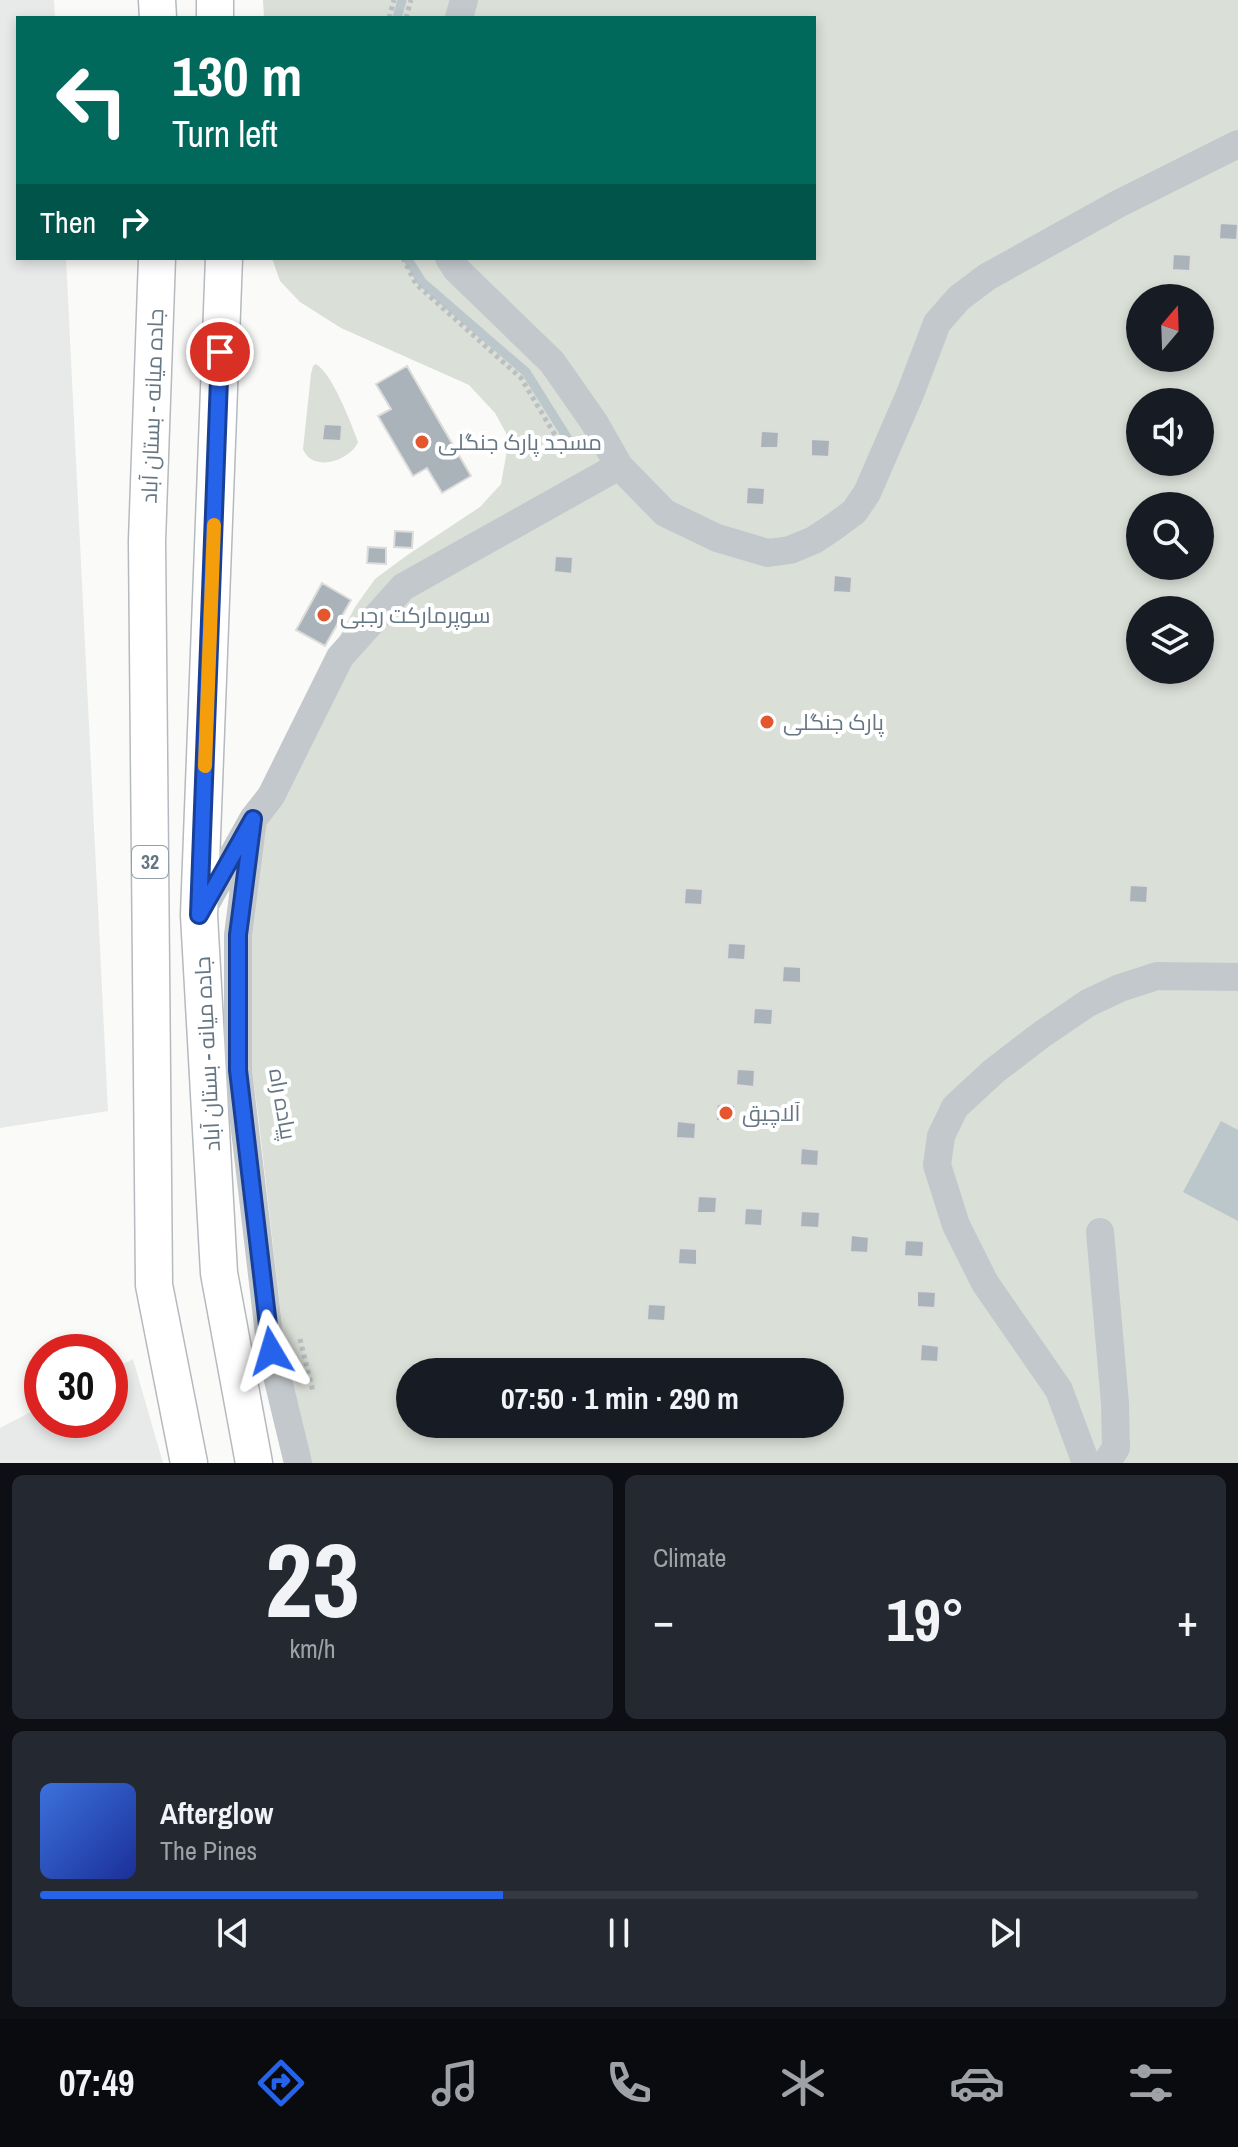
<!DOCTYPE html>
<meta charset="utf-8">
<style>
body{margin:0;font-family:"Archivo Narrow",Cairo,sans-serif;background:#242831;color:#f1f3f6;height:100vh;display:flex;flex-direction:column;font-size:30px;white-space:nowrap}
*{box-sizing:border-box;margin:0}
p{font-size:26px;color:#9ea1a6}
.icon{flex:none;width:44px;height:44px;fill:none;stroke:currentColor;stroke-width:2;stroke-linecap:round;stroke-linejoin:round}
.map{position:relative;height:1463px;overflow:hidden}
.drawer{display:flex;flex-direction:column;gap:12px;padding:12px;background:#0d0f14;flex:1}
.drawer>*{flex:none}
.guide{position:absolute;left:16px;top:16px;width:800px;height:244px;border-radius:0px;box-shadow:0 4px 12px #0003;background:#00695c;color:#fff;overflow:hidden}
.needle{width:52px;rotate:19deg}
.controls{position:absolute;left:1126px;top:284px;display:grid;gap:16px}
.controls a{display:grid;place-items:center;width:88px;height:88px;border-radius:50%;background:#171b24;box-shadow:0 4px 12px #0003;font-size:40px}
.speed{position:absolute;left:24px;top:1334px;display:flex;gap:16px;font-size:40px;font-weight:700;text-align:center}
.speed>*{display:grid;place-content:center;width:104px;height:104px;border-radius:50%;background:#171b24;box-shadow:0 4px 12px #0003;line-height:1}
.speed .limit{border:12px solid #d22;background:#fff;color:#111}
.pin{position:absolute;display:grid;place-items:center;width:68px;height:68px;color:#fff;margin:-34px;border:4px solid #fff;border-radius:50%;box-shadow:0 2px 8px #0007}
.me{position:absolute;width:88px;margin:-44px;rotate:353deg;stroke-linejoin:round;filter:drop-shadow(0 0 6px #0008)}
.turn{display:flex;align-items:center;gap:28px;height:168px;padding:0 24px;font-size:36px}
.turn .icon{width:104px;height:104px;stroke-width:2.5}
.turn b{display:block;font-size:56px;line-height:68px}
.then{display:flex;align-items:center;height:76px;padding:0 24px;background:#0003;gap:16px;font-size:30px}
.big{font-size:60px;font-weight:700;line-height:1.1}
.drawer .widget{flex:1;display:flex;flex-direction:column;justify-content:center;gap:12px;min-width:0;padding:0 28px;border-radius:12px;background:#242831}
.drawer .dial{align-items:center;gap:0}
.dial b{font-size:104px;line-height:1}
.song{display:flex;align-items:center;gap:24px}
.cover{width:96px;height:96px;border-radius:12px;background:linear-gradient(135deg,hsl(220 70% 55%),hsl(230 70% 35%))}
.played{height:8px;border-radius:4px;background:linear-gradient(90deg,#2563eb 40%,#363941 40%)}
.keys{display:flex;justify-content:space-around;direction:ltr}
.heat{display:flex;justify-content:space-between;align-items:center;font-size:44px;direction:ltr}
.drawer .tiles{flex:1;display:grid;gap:12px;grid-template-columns:1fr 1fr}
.widget:last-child{grid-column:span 2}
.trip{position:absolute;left:396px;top:1358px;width:448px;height:80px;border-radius:40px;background:#171b24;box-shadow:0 4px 12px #0003;font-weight:700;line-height:80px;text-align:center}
.tabs{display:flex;height:128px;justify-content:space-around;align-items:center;background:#090b0e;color:#9ea1a6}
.tabs .icon{width:56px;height:56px}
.tabs .current{color:#2563eb}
.tabs b{font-size:36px;color:#f1f3f6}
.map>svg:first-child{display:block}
.built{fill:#e8e9e9}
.green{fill:#dadfd7;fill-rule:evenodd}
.water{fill:#bbc7cb}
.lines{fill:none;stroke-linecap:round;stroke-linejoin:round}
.stream{stroke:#bbc7cb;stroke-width:9}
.building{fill:#aab3b9;stroke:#dcdcda;stroke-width:2}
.major-casing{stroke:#b5babe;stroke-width:39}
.path{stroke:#bbbfc2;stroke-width:5;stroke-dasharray:4 4;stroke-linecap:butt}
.minor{stroke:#c3c8cc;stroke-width:28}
.major{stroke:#fff;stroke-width:36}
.route-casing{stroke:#184099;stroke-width:20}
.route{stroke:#2563eb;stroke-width:14}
.slow{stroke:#f59e0b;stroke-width:14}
.poi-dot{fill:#e4572e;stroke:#fff;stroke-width:3}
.labels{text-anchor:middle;stroke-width:8;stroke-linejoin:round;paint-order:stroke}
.shield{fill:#fff;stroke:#939fa8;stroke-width:2}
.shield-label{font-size:20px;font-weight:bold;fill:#657683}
.street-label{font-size:22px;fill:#657683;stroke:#fff}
.poi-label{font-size:22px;fill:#657683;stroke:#fff;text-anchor:start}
</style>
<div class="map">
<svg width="1238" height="1463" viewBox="0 0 1238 1463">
<rect width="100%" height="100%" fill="#fafaf8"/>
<path class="built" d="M0,0H54L55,18H18V258H66L108,1111L0,1128Z
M133,1359L163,1463H0V1428L42,1406V1420H110V1371Z"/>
<path class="green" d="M263,0H1238V1463H312L288,1376L259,1123L229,890L268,774L355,607L375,579L406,556L480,507L501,484L506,456V433L495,413L469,385L341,328L300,302L280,281L272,258H814V18H264ZM1140,298H1200V358H1140ZM1140,402H1200V462H1140ZM1140,506H1200V566H1140ZM1140,610H1200V670H1140ZM410,1372H830V1424H410Z
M316,364C332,373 351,423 358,442C350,461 312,473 303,449L311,374L313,366Z"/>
<path class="water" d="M1221,1121L1238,1130V1221L1183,1192Z"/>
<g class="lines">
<path class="stream" d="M397,18L402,0
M407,258L422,282L526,372L568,439"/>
</g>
<path class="building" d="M1220,223L1238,224L1237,240L1219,239Z
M1173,254L1191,255L1190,271L1172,270Z
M407,366L471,476L442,493L427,468L413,476L378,416L391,409L376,384Z
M324,424L342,425L341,441L322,440Z
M761,431L779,432L778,448H760Z
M811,439L830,440L829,457L811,456Z
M747,487L765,488L764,505L746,504Z
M395,531L413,532L412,548L394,547Z
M368,547L386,548V564L367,563Z
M555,556L573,557L572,574L554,572Z
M834,575L852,577L851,593L833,592Z
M322,583L351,600L325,646L296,630Z
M1130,885L1148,886L1147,903L1129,902Z
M685,888L703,889L702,905L684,904Z
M728,943L746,944L745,960L727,959Z
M783,966L801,967V983L782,982Z
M754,1008L773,1009L772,1025L753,1024Z
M737,1069L755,1070L754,1087L736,1085Z
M717,1104L735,1105V1121H716Z
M677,1121L696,1123L695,1139L676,1138Z
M801,1148L819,1150L818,1166L800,1165Z
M698,1196L717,1197L716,1213H697Z
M745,1208L763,1209L762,1226L744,1225Z
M801,1211L820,1212L819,1228L800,1227Z
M851,1235L869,1237L868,1253L850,1252Z
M905,1240L924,1241L923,1257L904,1256Z
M679,1248L697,1249V1265L678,1264Z
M917,1291L936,1292L935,1308L917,1307Z
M648,1304L666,1305L665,1321L647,1320Z
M921,1344L939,1346L938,1362L920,1361Z"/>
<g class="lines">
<defs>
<path id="major" d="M157,0L158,18
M215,0V18
M157,258L147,541L154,1285L189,1463
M224,258L199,915L219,1273L254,1463"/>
</defs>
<use href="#major" class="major-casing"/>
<path class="path" d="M389,18L394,0
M406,18L411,0
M403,258L416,284L521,378L561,445
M300,1339L313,1392"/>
<path class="minor" d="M459,18L464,0
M449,258L457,270L552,362L594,422L619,466L665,513L717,538L768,553L790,550L814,540L835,526L854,512L867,493L910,394L937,323L959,298L987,277L1118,204L1238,144
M253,819L238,935V1070L271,1351L298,1463
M200,914L253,819L271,796L340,657L403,587L619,466
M1100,1232L1115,1403L1116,1448L1106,1463
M1086,1463L1059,1390L985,1283L956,1225L937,1165L941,1136L955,1107L994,1071L1041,1035L1088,1003L1120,988L1157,976L1238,977"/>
<use href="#major" class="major"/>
</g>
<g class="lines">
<defs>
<path id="route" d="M220,352L199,915L253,819L238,935V1070L271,1351"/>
</defs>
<use href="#route" class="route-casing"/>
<use href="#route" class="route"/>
<path class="slow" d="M205,766L214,525"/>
</g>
<g class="poi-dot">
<circle cx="422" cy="442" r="8"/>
<circle cx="324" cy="615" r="8"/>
<circle cx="767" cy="722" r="8"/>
<circle cx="726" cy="1113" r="8"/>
</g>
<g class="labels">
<rect class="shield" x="132" y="846" width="36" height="32" rx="6"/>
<g class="shield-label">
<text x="150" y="869">32</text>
</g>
<g class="street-label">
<text transform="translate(152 406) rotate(-88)" y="8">جاده میانه - بستان آباد</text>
<text transform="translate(207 1054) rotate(-93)" y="8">جاده میانه - بستان آباد</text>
<text transform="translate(283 1104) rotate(80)" y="8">پیاده راه</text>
</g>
<g class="poi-label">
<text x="438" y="450">مسجد پارک جنگلی</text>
<text x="340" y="623">سوپرمارکت رجبی</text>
<text x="783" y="730">پارک جنگلی</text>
<text x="742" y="1121">آلاچیق</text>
</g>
</g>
</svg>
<div class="controls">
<a><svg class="needle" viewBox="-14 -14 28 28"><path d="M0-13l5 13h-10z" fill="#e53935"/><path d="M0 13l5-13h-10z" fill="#9ea1a6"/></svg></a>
<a><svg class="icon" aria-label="sound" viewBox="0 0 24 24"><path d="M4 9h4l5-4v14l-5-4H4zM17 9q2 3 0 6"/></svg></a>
<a><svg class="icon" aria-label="search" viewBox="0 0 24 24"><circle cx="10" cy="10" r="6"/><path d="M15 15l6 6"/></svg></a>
<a><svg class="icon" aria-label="layers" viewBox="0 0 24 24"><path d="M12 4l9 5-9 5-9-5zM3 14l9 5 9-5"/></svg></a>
</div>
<div class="speed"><div class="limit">30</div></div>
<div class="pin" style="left:220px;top:352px;background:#d93025"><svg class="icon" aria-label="arrive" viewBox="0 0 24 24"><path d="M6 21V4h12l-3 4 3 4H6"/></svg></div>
<svg class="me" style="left:271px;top:1351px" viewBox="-20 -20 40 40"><path d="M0-17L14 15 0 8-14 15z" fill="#2563eb" stroke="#fff" stroke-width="4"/></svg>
<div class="trip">07:50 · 1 min · 290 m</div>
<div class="guide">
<div class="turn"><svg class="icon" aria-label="left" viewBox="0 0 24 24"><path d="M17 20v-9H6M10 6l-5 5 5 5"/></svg><div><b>130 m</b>Turn left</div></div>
<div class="then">Then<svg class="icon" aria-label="right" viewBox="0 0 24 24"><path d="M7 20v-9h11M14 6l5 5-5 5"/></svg></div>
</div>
</div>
<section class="drawer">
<div class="tiles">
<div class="widget dial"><b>23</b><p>km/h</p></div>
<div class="widget"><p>Climate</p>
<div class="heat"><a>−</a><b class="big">19°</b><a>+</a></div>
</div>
<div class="widget">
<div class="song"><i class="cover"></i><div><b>Afterglow</b><p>The Pines</p></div></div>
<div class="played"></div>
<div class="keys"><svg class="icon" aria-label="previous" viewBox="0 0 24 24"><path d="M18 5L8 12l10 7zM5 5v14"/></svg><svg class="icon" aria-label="pause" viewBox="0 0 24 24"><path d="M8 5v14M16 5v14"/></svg><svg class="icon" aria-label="next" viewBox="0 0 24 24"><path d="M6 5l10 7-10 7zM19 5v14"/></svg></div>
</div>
</div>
</section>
<nav class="tabs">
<b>07:49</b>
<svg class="icon current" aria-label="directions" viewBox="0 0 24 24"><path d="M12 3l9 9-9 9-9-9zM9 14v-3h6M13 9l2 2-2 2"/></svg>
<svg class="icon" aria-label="music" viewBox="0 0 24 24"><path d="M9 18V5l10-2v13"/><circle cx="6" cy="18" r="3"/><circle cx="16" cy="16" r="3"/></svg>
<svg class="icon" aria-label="phone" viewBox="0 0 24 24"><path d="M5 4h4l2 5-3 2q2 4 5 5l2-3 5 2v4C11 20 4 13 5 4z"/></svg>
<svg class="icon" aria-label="climate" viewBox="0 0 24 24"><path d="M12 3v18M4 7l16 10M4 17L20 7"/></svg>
<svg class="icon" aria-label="car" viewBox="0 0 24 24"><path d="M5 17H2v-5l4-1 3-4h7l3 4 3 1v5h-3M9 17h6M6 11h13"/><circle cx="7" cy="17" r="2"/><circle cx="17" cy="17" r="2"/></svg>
<svg class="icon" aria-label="filters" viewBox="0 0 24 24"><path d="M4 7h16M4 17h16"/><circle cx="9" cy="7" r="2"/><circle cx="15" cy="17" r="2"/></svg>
</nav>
